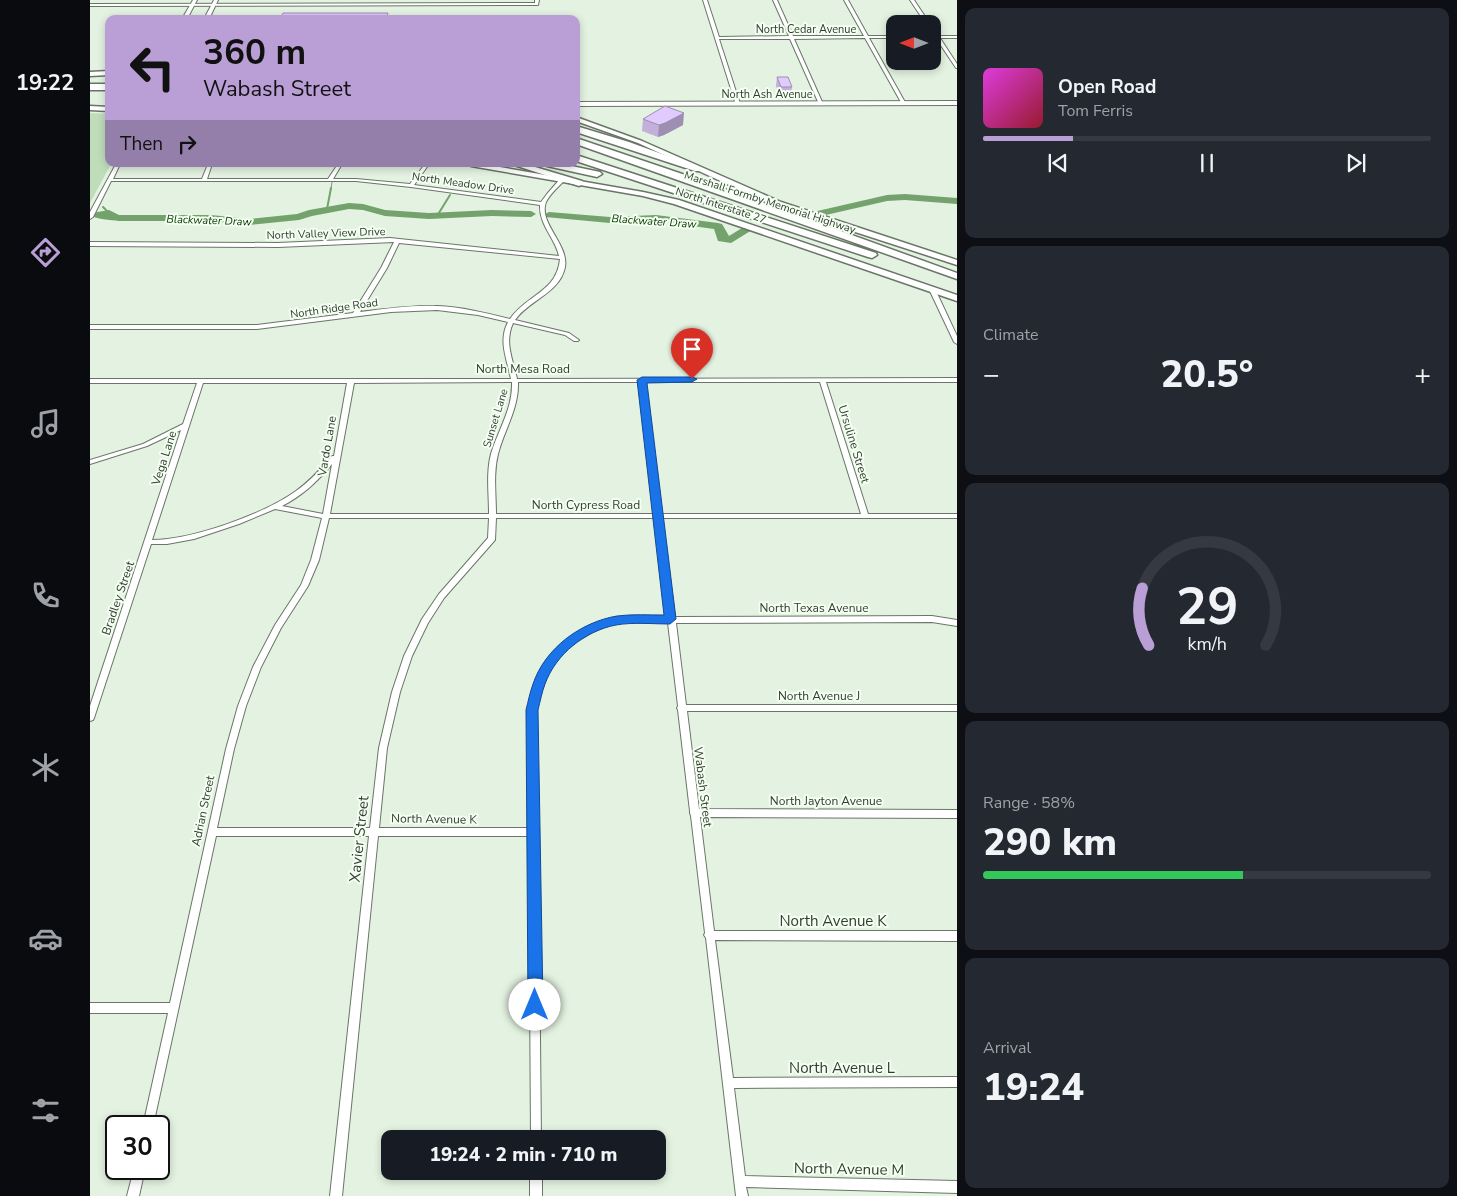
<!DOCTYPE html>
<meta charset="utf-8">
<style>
body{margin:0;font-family:"Nunito Sans",sans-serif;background:#242831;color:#f1f3f6;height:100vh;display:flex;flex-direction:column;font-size:19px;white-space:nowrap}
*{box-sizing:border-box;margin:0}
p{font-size:16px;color:#9ea1a6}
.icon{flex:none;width:28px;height:28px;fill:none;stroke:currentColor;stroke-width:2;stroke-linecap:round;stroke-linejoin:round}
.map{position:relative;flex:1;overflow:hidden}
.sheet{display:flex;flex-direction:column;gap:8px;padding:8px;background:#0d0f14;width:500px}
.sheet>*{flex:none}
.guide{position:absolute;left:15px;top:15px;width:475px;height:152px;border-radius:10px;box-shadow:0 2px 8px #0003;background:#ba9fd6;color:#111;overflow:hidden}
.needle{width:32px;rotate:270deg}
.tools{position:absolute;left:796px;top:15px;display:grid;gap:10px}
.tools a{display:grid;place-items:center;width:55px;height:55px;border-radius:10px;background:#171b24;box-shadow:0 2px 8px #0003;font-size:25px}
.speed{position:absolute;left:15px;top:1115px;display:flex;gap:10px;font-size:25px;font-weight:700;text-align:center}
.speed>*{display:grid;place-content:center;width:65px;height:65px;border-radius:50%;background:#171b24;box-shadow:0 2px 8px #0003;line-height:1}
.speed .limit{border:2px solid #111;border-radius:8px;background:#fff;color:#111}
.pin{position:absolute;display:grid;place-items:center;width:42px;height:42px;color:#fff;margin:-51px -21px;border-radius:50% 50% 50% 0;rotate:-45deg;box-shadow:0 0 5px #0007}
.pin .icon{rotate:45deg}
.me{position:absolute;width:55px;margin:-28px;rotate:0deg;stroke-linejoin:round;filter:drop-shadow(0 0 4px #0008)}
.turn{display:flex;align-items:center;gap:18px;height:105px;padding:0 15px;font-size:22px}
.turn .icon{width:65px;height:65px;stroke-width:2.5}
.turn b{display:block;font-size:35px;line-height:42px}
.then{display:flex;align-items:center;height:48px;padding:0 15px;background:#0003;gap:10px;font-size:19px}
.big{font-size:38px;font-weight:800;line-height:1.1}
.sheet .widget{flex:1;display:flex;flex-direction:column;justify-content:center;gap:8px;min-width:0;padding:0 18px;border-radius:10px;background:#242831}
.sheet .dial{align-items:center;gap:0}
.dial svg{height:130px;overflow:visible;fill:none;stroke:#363941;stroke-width:7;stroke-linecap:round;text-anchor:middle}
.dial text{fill:#f1f3f6;stroke:none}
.song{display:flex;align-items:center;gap:15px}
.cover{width:60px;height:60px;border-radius:8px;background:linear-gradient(135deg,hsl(300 70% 55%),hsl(350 70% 35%))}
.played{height:5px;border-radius:2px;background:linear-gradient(90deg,#ba9fd6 20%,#363941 20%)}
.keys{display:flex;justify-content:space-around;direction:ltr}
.heat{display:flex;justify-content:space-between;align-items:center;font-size:28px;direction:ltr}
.charge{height:8px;border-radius:4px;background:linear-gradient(90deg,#34c759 58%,#363941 0)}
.trip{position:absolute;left:291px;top:1130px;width:285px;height:50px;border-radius:10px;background:#171b24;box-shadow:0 2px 8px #0003;font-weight:800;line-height:50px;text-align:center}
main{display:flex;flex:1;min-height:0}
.menu{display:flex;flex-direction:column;width:90px;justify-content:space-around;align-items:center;background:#090b0e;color:#9ea1a6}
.menu .icon{width:35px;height:35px}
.menu .current{color:#ba9fd6}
.menu b{font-size:22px;color:#f1f3f6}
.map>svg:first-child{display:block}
.green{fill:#c0ddba}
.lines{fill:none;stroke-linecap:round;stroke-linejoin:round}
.stream-far1{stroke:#74a26c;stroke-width:1}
.stream{stroke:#74a26c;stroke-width:2}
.river{fill:#74a26c;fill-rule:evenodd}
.minor-casing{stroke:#697667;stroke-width:2}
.tertiary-casing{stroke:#697667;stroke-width:2}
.secondary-casing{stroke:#697667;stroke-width:3}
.motorway-casing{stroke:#697667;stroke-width:3}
.minor{fill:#fff;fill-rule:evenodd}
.tertiary{fill:#fff;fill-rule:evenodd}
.secondary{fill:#fff;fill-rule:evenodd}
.motorway{fill:#fff;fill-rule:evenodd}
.wall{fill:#c2afda}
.shaded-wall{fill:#9e8eb2}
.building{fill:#e1cbfe;stroke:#9e8eb2}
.route{fill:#1a73e8;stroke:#114b97}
.labels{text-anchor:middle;stroke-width:4;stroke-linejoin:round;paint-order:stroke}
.far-street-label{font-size:11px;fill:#353b34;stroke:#f3fff0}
.far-water-label{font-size:11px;font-style:italic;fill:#083800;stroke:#f3fff0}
.street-label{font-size:12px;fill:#353b34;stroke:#f3fff0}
.near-street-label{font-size:15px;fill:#353b34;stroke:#f3fff0}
</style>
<main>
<nav class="menu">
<b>19:22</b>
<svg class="icon current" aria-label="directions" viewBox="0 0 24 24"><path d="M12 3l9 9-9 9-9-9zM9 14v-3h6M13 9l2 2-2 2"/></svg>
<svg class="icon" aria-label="music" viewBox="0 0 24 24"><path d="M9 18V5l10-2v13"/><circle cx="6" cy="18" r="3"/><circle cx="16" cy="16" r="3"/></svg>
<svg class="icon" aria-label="phone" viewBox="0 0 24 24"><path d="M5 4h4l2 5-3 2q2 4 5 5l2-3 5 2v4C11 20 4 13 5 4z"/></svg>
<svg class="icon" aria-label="climate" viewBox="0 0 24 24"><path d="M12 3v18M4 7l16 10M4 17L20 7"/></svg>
<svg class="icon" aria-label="car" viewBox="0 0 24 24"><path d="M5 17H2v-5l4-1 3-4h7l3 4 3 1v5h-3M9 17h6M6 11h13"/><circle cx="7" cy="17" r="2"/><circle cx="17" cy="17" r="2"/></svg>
<svg class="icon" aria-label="filters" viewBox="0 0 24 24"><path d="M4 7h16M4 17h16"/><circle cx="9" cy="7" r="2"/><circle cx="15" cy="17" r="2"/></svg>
</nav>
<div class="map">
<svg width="867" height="1196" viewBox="0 0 867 1196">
<rect width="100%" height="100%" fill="#e3f2e1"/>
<path class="green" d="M0,113L19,114V164H21L0,203Z"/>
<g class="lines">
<path class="stream-far1" d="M241,189L242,182"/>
<path class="stream" d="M13,207L19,213
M237,209L241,188
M347,216L360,195"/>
<path class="river" d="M815,194L867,198V204L815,200L797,201L727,217L722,214L723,212L797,195Z
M259,203L273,204L295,210L339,213L402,210L441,211L446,214L441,217L402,216L339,219L295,216L273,210L259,209L222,216L209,220L159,225L121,221H29C21,220 5,219 0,215L2,213L19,210L29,215H121L159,219L207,214L219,210Z
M459,212L520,217L566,215L628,223L632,224L639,236L652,228H660L662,230L641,243L628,241L624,229L566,221L520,223L455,217L453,215Z"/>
<defs>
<path id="minor" d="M445,0H449L448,5L0,6V4L445,3Z
M613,0H617L629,37L699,36L683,0H687L703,36H774L754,0H758L778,36H805V38H779L816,104L814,105L812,104L775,38L704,39L733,104L731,105L729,104L700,39H629L650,104L646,105Z
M820,0H824L840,24H836Z
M842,29L848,36H867V38H850L867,64V68H866L846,38H842L844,36L842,34Z
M26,164H30L23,179H112L118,164H122L117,179H238L248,164H252L243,179H266L320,184L335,164H339L324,185L451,202L457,194L470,179H474V181C468,187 460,194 456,202C448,223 479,244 475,267C470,293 439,300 425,320L479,333L489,340L488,341H484L475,335L423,323C414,343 423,359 427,379L867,378V382H736L778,514H867V518H572L585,617L842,616L867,620V626L842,622L586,623L596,705H867V711H597L609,809L867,810V818L610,817L624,931H867V941L625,940L643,1078L867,1077V1087L644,1088L655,1176L867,1181V1193L656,1187L658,1196H646L616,938L614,935L615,933L601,816L600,813V811L588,710L587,708L588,706L578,623C563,623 543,621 528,623C518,624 508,630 499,634C465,652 455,674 446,710L448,829L449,832L448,835L451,1139H441L439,836H288L252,1196H240L279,836H126L63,1126H53L78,1013H0V1003H80L136,749L148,706L163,667L185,625L211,585L221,560L232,518L185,509L149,524L104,539L77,544H61L4,718L3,720L0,721V706L91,430L57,446L0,464V460L53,444L93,424L107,383H0V379H421C417,359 408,341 418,322L388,315L347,310L301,312L167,329H0V325H167L263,313L291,268L304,242L188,247L0,246V242L188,243L300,238L469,256C465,238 449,225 450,205L321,187L266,181H21L3,217L0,219V212ZM309,243L470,259C467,292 436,295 420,319C396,313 372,307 347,306C321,305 295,309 270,312L297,268ZM422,382C423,409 408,430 401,454C396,473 399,494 399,514H240L264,383ZM428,382H549L565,514H406C406,494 403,474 408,454C414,430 429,409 428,382ZM555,382H730L771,514H572ZM113,383H257L244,456H242C231,469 220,481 206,491C174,514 102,540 62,540ZM242,464L233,514L192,506C212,496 228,481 242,464ZM239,518H399L398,538L349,594L332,619L314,656L302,692L289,748L280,828H127L144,749L156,706L171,667L191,628L218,586L229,560ZM406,518H565L577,617H527L512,622L488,633L477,640L459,658L450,671L445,684L438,710L439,828H289L297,748L310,692L322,656L338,623L354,598L405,540Z
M842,287L845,289L867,336V344L864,342L839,289Z
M44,1169H55L49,1196H37Z
M440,1171H452V1196H440Z"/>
<path id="tertiary" d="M103,0H107L97,19H92Z
M124,0H128L119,19H114Z
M867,101V105L486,106V102Z"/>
<path id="secondary" d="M19,71V75L0,76V72Z
M0,106L19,107V111L0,110Z
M486,117L552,141L691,202L867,260V265L685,206L548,143L486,121Z
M377,164H392L553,192L589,200L867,295V301L584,204L553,196L381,166Z"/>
<path id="motorway" d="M0,84H19V90H0Z
M486,126L539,142L613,169L611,171H605L486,132Z
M486,138L604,178L867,273V279L486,144Z
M486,155L786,253L787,255L782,258L778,257L486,161Z
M421,164H435L492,181L494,183L489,186L486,185Z
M455,164H472L510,172L512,174L507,177L457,166Z"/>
</defs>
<use href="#minor" class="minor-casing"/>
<use href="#tertiary" class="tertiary-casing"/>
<use href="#secondary" class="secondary-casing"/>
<use href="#motorway" class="motorway-casing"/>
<use href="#minor" class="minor"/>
<use href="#tertiary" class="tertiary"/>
<use href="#secondary" class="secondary"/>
<use href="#motorway" class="motorway"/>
</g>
<path class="wall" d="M687,77L702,87L701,96H690L686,86Z
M553,119L593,125L574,135L568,137L552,131Z"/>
<path class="shaded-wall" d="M594,113L593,125L574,135L568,137L569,125Z"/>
<path class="building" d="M193,13H298L296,19H190Z
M687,77H698L702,87H691Z
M575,106L594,113L575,123L569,125L553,119Z"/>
<path class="route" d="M552,377H602L607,379L602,382L557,383L586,619L580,624C563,624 543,622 526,625C495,631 466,654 455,684C452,692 450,702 448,710L453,1005L451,1010L445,1012L440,1010L438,1005L436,710C438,702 440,692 443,684C455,648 491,622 527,616C542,614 559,615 574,615L547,380Z"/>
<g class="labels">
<g class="far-street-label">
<text x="716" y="33">North Cedar Avenue</text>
<text x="677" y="98">North Ash Avenue</text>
<text transform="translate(373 183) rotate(8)" y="4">North Meadow Drive</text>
<text transform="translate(680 202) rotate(18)" y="4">Marshall Formby Memorial Highway</text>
<text transform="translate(631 205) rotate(18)" y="4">North Interstate 27</text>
<text transform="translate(236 233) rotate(-2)" y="4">North Valley View Drive</text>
<text transform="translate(244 308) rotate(-8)" y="4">North Ridge Road</text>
<text transform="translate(405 418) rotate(-73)" y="4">Sunset Lane</text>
</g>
<g class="far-water-label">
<text transform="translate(119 220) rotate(2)" y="4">Blackwater Draw</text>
<text transform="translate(564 221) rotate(4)" y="4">Blackwater Draw</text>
</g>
<g class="street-label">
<text x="433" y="373">North Mesa Road</text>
<text transform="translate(764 444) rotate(73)" y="4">Ursuline Street</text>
<text transform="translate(237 446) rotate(-80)" y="4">Vardo Lane</text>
<text transform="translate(74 458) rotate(-72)" y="4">Vega Lane</text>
<text x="496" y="509">North Cypress Road</text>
<text transform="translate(28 598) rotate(-71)" y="4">Bradley Street</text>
<text x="724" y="612">North Texas Avenue</text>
<text x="729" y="700">North Avenue J</text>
<text transform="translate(613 787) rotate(83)" y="4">Wabash Street</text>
<text x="736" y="805">North Jayton Avenue</text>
<text transform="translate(113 811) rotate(-78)" y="4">Adrian Street</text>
<text transform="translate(344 819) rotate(1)" y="4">North Avenue K</text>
</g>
<g class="near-street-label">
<text transform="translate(269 839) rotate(-84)" y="5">Xavier Street</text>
<text x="743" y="926">North Avenue K</text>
<text x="752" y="1073">North Avenue L</text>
<text transform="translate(759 1169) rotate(1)" y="5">North Avenue M</text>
</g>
</g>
</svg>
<div class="tools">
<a><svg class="needle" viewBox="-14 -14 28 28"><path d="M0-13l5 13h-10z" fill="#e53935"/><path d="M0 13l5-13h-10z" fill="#9ea1a6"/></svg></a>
</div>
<div class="speed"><div class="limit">30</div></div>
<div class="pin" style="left:602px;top:379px;background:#d93025"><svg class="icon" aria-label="arrive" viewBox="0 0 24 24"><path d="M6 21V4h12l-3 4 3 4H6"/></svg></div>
<svg class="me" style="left:445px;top:1005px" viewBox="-20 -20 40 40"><circle r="19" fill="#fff"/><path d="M0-13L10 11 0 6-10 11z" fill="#1a73e8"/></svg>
<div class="trip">19:24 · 2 min · 710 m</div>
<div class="guide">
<div class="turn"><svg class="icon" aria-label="left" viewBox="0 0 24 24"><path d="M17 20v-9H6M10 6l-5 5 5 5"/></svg><div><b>360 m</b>Wabash Street</div></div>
<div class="then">Then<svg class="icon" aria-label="right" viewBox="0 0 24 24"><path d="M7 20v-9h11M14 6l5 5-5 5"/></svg></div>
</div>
</div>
<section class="sheet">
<div class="widget">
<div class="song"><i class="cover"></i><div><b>Open Road</b><p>Tom Ferris</p></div></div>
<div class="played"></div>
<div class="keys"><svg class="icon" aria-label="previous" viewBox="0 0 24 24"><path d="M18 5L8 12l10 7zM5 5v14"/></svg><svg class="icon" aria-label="pause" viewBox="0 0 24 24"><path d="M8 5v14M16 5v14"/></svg><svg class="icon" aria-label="next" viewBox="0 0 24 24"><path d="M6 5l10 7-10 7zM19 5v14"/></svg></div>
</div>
<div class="widget"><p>Climate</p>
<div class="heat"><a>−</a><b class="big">20.5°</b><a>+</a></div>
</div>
<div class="widget dial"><svg viewBox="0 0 100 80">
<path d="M14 69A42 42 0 1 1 86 69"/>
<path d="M14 69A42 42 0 0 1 10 34" stroke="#ba9fd6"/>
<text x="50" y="56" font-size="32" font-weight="700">29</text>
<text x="50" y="72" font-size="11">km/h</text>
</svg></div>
<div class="widget"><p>Range · 58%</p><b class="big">290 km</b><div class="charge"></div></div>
<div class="widget"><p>Arrival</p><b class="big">19:24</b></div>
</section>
</main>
